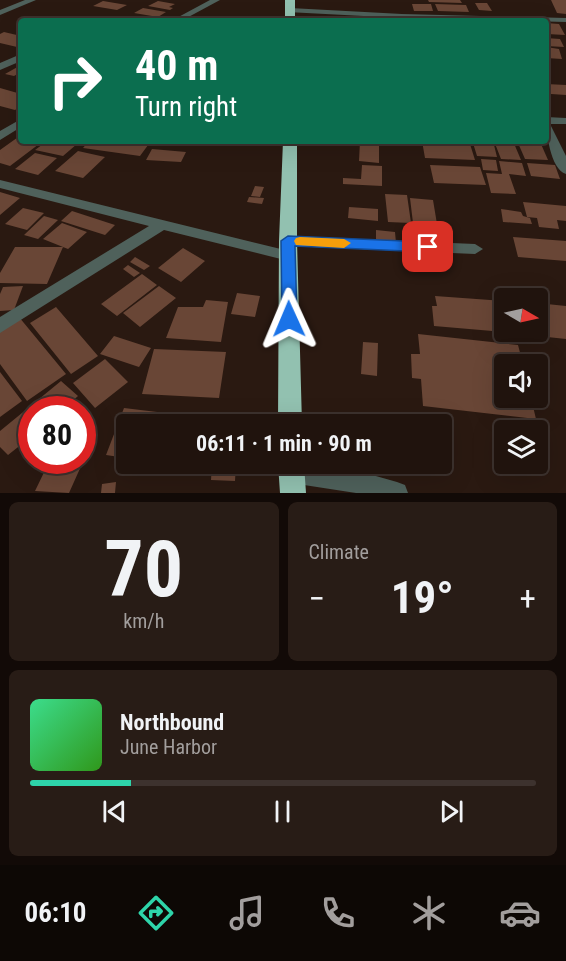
<!DOCTYPE html>
<meta charset="utf-8">
<style>
body{margin:0;font-family:"Roboto Condensed",sans-serif;background:#281c16;color:#f1f3f6;height:100vh;display:flex;flex-direction:column;font-size:22px;white-space:nowrap}
*{box-sizing:border-box;margin:0}
p{font-size:20px;color:#a29e9d}
.icon{flex:none;width:33px;height:33px;fill:none;stroke:currentColor;stroke-width:2;stroke-linecap:round;stroke-linejoin:round}
.map{position:relative;height:493px;overflow:hidden}
.drawer{display:flex;flex-direction:column;gap:9px;padding:9px;background:#120a07;flex:1}
.drawer>*{flex:none}
.guide{position:absolute;left:18px;top:18px;width:531px;height:126px;border-radius:6px;box-shadow:0 6px 24px #0002,0 0 0 2px #3d322e;background:#0b6e4f;color:#fff;overflow:hidden}
.needle{width:39px;rotate:99deg}
.tools{position:absolute;left:494px;top:288px;display:grid;gap:12px}
.tools a{display:grid;place-items:center;width:54px;height:54px;border-radius:6px;background:#20130d;box-shadow:0 6px 24px #0002,0 0 0 2px #3d322e;font-size:30px}
.speed{position:absolute;left:18px;top:396px;display:flex;gap:12px;font-size:30px;font-weight:700;text-align:center}
.speed>*{display:grid;place-content:center;width:78px;height:78px;border-radius:50%;background:#20130d;box-shadow:0 6px 24px #0002,0 0 0 2px #3d322e;line-height:1}
.speed .limit{border:9px solid #d22;background:#fff;color:#111}
.pin{position:absolute;display:grid;place-items:center;width:51px;height:51px;color:#fff;margin:-26px;border-radius:12px;box-shadow:0 3px 9px #0006}
.me{position:absolute;width:66px;margin:-33px;rotate:359deg;stroke-linejoin:round;filter:drop-shadow(0 0 4px #0008)}
.turn{display:flex;align-items:center;gap:21px;height:126px;padding:0 18px;font-size:27px}
.turn .icon{width:78px;height:78px;stroke-width:2.5}
.turn b{display:block;font-size:42px;line-height:51px}
.big{font-size:45px;font-weight:700;line-height:1.1}
.drawer .card{flex:1;display:flex;flex-direction:column;justify-content:center;gap:9px;min-width:0;padding:0 21px;border-radius:9px;background:#281c16}
.drawer .dial{align-items:center;gap:0}
.dial b{font-size:78px;line-height:1}
.song{display:flex;align-items:center;gap:18px}
.cover{width:72px;height:72px;border-radius:9px;background:linear-gradient(135deg,hsl(150 70% 55%),hsl(110 70% 35%))}
.played{height:6px;border-radius:3px;background:linear-gradient(90deg,#2ed4aa 20%,#3d322e 20%)}
.keys{display:flex;justify-content:space-around;direction:ltr}
.heat{display:flex;justify-content:space-between;align-items:center;font-size:33px;direction:ltr}
.drawer .tiles{flex:1;display:grid;gap:9px;grid-template-columns:1fr 1fr}
.card:last-child{grid-column:span 2}
.trip{position:absolute;left:116px;top:414px;width:336px;height:60px;border-radius:6px;background:#20130d;box-shadow:0 6px 24px #0002,0 0 0 2px #3d322e;font-weight:700;line-height:60px;text-align:center}
.dock{display:flex;height:96px;justify-content:space-around;align-items:center;background:#0d0805;color:#a29e9d}
.dock .icon{width:42px;height:42px}
.dock .selected{color:#2ed4aa}
.dock b{font-size:27px;color:#f1f3f6}
.map>svg:first-child{display:block}
.building{fill:#694636}
.lines{fill:none;stroke-linecap:round;stroke-linejoin:round}
.minor{fill:#4f615b;fill-rule:evenodd}
.highway{fill:#92c1b0;fill-rule:evenodd}
.route{fill:#1a73e8;stroke:#114b97;stroke-width:1.5}
.slow{fill:#f59e0b}
</style>
<div class="map">
<svg width="566" height="493" viewBox="0 0 566 493">
<rect width="100%" height="100%" fill="#2a1911"/>
<path class="building" d="M428,0H460L462,3L429,2Z
M551,0H566V14L557,13Z
M103,1L127,5L117,10L93,6Z
M158,1L175,4L169,7L173,8L170,10L148,6Z
M475,3H487L492,11L479,10Z
M412,4H431L433,11H414Z
M435,4L466,5L469,12L438,11Z
M143,8L166,12L158,17L134,13Z
M546,23L559,24L565,35L547,34Z
M4,32L21,36V45L17,47L0,43V34Z
M546,38L560,39L564,47L546,46Z
M546,47L559,49L562,59L546,58Z
M21,65V72L14,76L5,74Z
M546,84L566,85V95L551,94Z
M0,88L21,94V106L15,110L0,106Z
M21,135V141H43L10,166L0,163V150Z
M47,141H64L77,144L63,156L35,150Z
M89,141H151L140,156L83,148Z
M360,141H379V163L359,161Z
M422,141H458V143L470,144L475,160L425,158Z
M494,141H513L521,160L501,159Z
M473,143L494,145L497,157L477,156Z
M518,143L541,144L548,160L525,159Z
M152,149L186,152L181,162L146,160Z
M78,151L105,157L83,178L55,171Z
M35,153L57,158L38,175L15,169Z
M481,159L496,160L498,171L483,170Z
M499,161L522,163L526,176L509,174L516,194L491,193L486,173L502,174Z
M527,163L555,165L560,179L531,176Z
M362,165L382,166V186L343,184V178L361,179Z
M430,165L480,167L486,185L434,183Z
M255,186L264,187L260,197L251,196Z
M0,192L20,198L0,215Z
M385,194L407,195L411,223L388,222Z
M249,197L264,198L262,204L247,202Z
M410,198L433,200L437,224L413,223Z
M523,202L566,206V221L557,220L559,229L539,227L537,218L527,217Z
M349,207L378,209V221L348,218Z
M23,208L44,213L27,230L5,224Z
M501,209L521,212L523,216L530,218L532,224L503,222Z
M72,211L115,225L105,235L61,221Z
M44,216L58,220L38,239L24,235Z
M62,223L87,232L68,249L43,239Z
M376,230L395,232L396,243L376,242Z
M513,237L566,241V261L518,257Z
M15,247H63L47,284L0,283V273Z
M183,248L205,261L181,282L158,268Z
M135,257L150,266L144,270L130,262Z
M128,265L140,273L134,277L123,269Z
M142,274L157,285L117,316L101,304Z
M23,286L14,310L0,311V294L3,287Z
M159,286L176,298L140,327L123,313Z
M237,293L260,296L255,317L231,314Z
M435,296L504,301V332L434,326L432,306H437Z
M206,300L228,302L221,342L166,338L178,307H203Z
M537,303L566,306V339L538,336Z
M56,307L98,356L71,374L30,323Z
M19,317L66,374L27,401L0,364V329Z
M418,334L518,345L523,364H504V398H531L536,419L423,406L421,379L412,378L411,354H420Z
M114,336L151,348L139,367L100,354Z
M363,342L378,343L377,376L361,374Z
M154,349L226,352L219,398L142,394Z
M105,359L128,382L95,408L73,383Z
M0,372L22,401L0,417Z
M61,381L78,396L62,410H32V436L8,455L0,447V431Z
M124,408L207,418L205,424H126V458L106,455Z
M217,413H239V424H216Z
M82,433L95,435L69,493L35,491L50,460H82Z
M212,464H236L235,481L211,480Z
M116,482L115,493H101L102,484Z"/>
<g class="lines">
<path class="minor" d="M25,0H36L0,15V10Z
M210,0H220L181,21H171Z
M290,8L402,14L566,18V22L402,18L287,12V8Z
M21,54V61L0,70V63Z
M546,117L566,118V124H550L566,156V174C550,169 546,131 546,117Z
M21,119V127L0,140V131Z
M0,180L289,251L294,252L297,256L294,260L289,261L164,230L0,333V317L149,226L0,188Z
M288,236L475,244L483,249L475,254L288,246L281,241Z
M283,464C321,458 361,472 397,482L405,485L408,493H356L291,483L283,480L280,472Z"/>
<path class="highway" d="M285,0H295V21H285Z
M283,141H297V241L302,424H278L279,241Z
M278,464H304L306,493H280Z"/>
</g>
<path class="route" d="M288,236L428,242L435,247L428,252L295,246L297,319L295,324L289,326L284,324L282,319L281,241Z"/>
<path class="slow" d="M300,237L344,239L351,243L344,248L296,245L294,241L296,238Z"/>
</svg>
<div class="tools">
<a><svg class="needle" viewBox="-14 -14 28 28"><path d="M0-13l5 13h-10z" fill="#e53935"/><path d="M0 13l5-13h-10z" fill="#a29e9d"/></svg></a>
<a><svg class="icon" aria-label="sound" viewBox="0 0 24 24"><path d="M4 9h4l5-4v14l-5-4H4zM17 9q2 3 0 6"/></svg></a>
<a><svg class="icon" aria-label="layers" viewBox="0 0 24 24"><path d="M12 4l9 5-9 5-9-5zM3 14l9 5 9-5"/></svg></a>
</div>
<div class="speed"><div class="limit">80</div></div>
<div class="pin" style="left:428px;top:247px;background:#d93025"><svg class="icon" aria-label="arrive" viewBox="0 0 24 24"><path d="M6 21V4h12l-3 4 3 4H6"/></svg></div>
<svg class="me" style="left:289px;top:319px" viewBox="-20 -20 40 40"><path d="M0-17L14 15 0 8-14 15z" fill="#1a73e8" stroke="#fff" stroke-width="4"/></svg>
<div class="trip">06:11 · 1 min · 90 m</div>
<div class="guide">
<div class="turn"><svg class="icon" aria-label="right" viewBox="0 0 24 24"><path d="M7 20v-9h11M14 6l5 5-5 5"/></svg><div><b>40 m</b>Turn right</div></div>
</div>
</div>
<section class="drawer">
<div class="tiles">
<div class="card dial"><b>70</b><p>km/h</p></div>
<div class="card"><p>Climate</p>
<div class="heat"><a>−</a><b class="big">19°</b><a>+</a></div>
</div>
<div class="card">
<div class="song"><i class="cover"></i><div><b>Northbound</b><p>June Harbor</p></div></div>
<div class="played"></div>
<div class="keys"><svg class="icon" aria-label="previous" viewBox="0 0 24 24"><path d="M18 5L8 12l10 7zM5 5v14"/></svg><svg class="icon" aria-label="pause" viewBox="0 0 24 24"><path d="M8 5v14M16 5v14"/></svg><svg class="icon" aria-label="next" viewBox="0 0 24 24"><path d="M6 5l10 7-10 7zM19 5v14"/></svg></div>
</div>
</div>
</section>
<nav class="dock">
<b>06:10</b>
<svg class="icon selected" aria-label="directions" viewBox="0 0 24 24"><path d="M12 3l9 9-9 9-9-9zM9 14v-3h6M13 9l2 2-2 2"/></svg>
<svg class="icon" aria-label="music" viewBox="0 0 24 24"><path d="M9 18V5l10-2v13"/><circle cx="6" cy="18" r="3"/><circle cx="16" cy="16" r="3"/></svg>
<svg class="icon" aria-label="phone" viewBox="0 0 24 24"><path d="M5 4h4l2 5-3 2q2 4 5 5l2-3 5 2v4C11 20 4 13 5 4z"/></svg>
<svg class="icon" aria-label="climate" viewBox="0 0 24 24"><path d="M12 3v18M4 7l16 10M4 17L20 7"/></svg>
<svg class="icon" aria-label="car" viewBox="0 0 24 24"><path d="M5 17H2v-5l4-1 3-4h7l3 4 3 1v5h-3M9 17h6M6 11h13"/><circle cx="7" cy="17" r="2"/><circle cx="17" cy="17" r="2"/></svg>
</nav>
